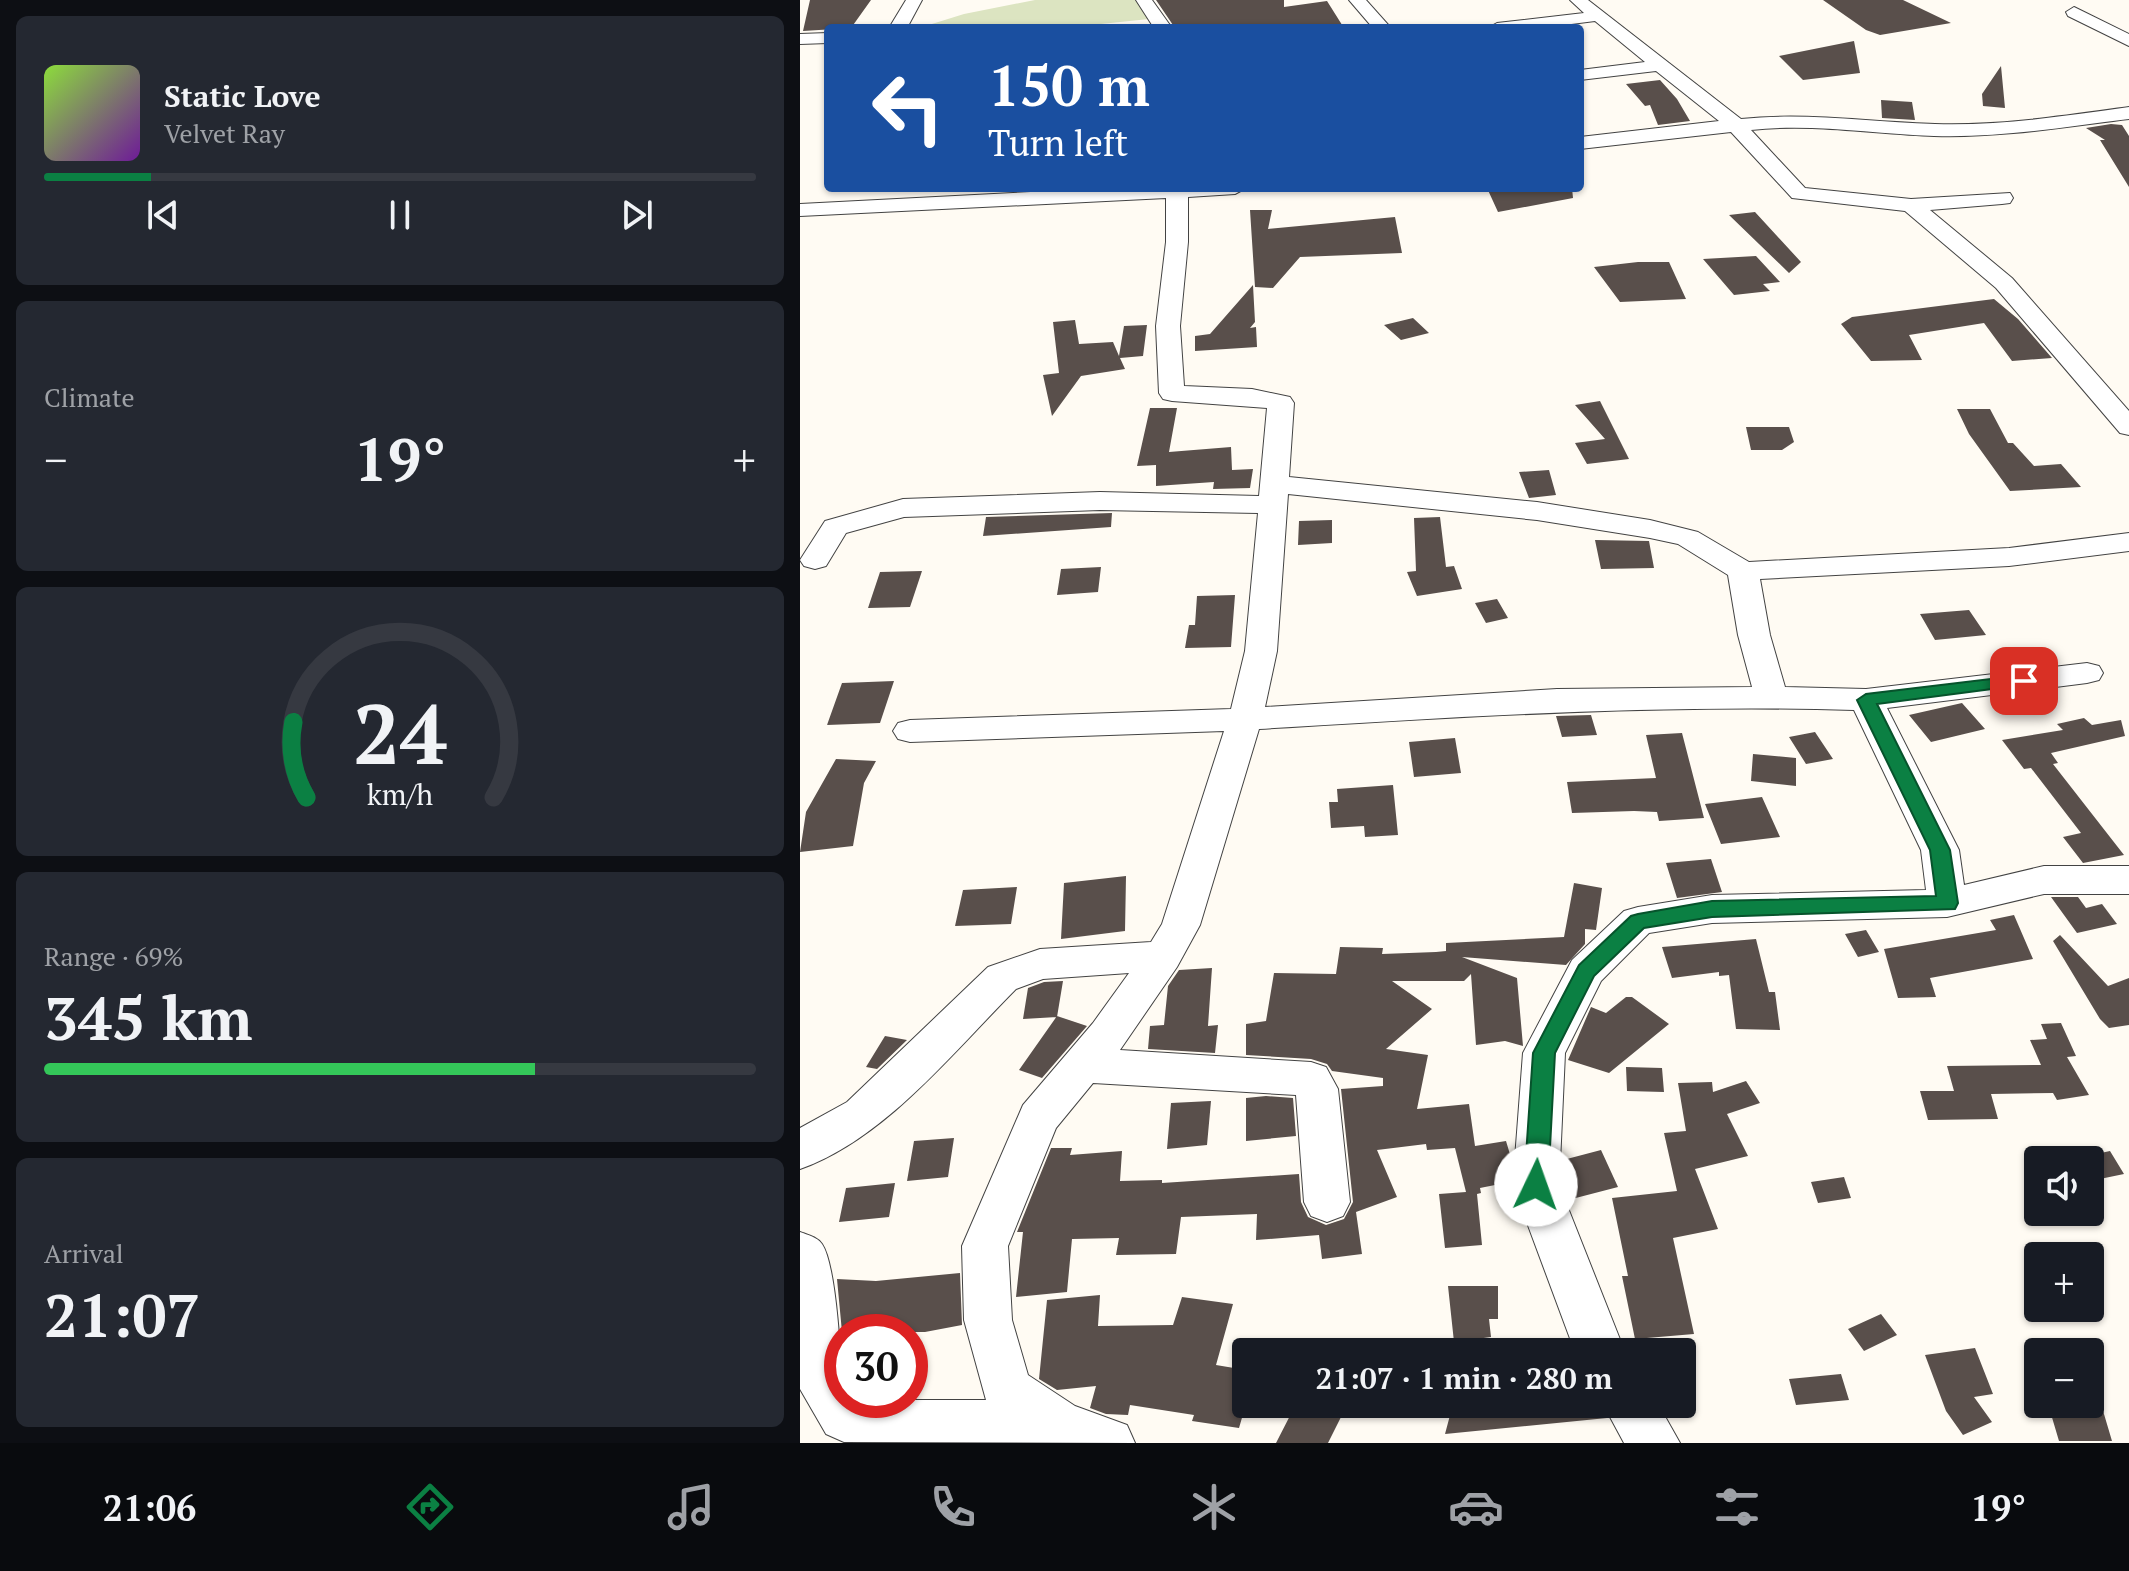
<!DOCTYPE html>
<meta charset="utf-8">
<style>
body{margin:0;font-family:"PT Serif",serif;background:#242831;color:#f1f3f6;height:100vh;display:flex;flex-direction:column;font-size:30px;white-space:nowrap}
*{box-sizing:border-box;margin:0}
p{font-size:26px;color:#9ea1a6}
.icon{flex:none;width:44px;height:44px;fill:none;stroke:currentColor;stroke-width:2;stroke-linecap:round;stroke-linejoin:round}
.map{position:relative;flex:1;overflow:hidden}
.sheet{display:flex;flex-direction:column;gap:16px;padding:16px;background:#0d0f14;width:800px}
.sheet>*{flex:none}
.hud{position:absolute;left:24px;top:24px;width:760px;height:168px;border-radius:8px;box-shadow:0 2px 6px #0004;background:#1a4fa0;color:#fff;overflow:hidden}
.fabs{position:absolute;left:1224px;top:1146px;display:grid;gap:16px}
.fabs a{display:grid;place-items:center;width:80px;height:80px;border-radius:8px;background:#171b24;box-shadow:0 2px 6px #0004;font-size:40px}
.speed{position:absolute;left:24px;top:1314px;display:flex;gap:16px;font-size:40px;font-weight:700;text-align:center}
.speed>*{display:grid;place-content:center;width:104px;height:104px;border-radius:50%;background:#171b24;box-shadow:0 2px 6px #0004;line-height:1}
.speed .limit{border:12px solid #d22;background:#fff;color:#111}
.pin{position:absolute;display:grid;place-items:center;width:68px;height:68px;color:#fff;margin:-34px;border-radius:16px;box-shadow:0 4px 12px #0006}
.me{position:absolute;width:88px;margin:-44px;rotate:3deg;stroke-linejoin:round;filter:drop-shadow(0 0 6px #0008)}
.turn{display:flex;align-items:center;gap:28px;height:168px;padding:0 32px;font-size:36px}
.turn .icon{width:104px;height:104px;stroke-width:2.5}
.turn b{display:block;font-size:56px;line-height:68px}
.big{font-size:60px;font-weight:700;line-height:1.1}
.sheet .card{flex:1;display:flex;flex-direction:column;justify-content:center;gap:12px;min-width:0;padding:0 28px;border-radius:12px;background:#242831}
.sheet .dial{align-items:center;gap:0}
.dial svg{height:208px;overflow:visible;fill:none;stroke:#363941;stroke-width:7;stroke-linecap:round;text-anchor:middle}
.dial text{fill:#f1f3f6;stroke:none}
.song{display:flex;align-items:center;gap:24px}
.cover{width:96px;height:96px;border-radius:12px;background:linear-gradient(135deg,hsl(90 70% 55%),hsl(280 70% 35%))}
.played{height:8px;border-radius:4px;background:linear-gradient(90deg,#0b8043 15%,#363941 15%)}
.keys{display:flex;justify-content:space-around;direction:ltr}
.heat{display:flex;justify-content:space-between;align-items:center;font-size:44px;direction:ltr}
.charge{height:12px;border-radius:6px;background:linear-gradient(90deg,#34c759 69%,#363941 0)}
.trip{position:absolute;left:432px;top:1338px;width:464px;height:80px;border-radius:8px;background:#171b24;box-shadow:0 2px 6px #0004;font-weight:700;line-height:80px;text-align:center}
.tab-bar{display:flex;height:128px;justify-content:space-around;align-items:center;background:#090b0e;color:#9ea1a6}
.tab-bar .icon{width:56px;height:56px}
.tab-bar .on{color:#0b8043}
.tab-bar b{font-size:36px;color:#f1f3f6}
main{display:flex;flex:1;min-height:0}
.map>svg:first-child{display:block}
.cemetery{fill:#dce4c1}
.building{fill:#594f4b}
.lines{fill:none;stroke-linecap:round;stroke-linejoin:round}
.minor-casing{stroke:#434343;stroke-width:2}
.minor{fill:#fff;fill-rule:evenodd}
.route{fill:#0b8043;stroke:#07532c;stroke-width:2}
</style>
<main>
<section class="sheet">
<div class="card">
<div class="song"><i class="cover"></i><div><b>Static Love</b><p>Velvet Ray</p></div></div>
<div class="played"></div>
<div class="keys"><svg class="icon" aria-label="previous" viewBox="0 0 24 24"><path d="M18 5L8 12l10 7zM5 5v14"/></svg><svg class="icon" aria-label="pause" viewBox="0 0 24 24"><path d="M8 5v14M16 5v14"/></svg><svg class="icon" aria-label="next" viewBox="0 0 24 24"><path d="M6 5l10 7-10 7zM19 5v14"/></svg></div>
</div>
<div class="card"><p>Climate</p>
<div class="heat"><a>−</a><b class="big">19°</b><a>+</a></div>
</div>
<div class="card dial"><svg viewBox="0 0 100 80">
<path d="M14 69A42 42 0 1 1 86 69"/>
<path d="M14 69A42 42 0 0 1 9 40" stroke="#0b8043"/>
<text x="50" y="56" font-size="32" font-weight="700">24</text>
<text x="50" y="72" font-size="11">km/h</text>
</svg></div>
<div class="card"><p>Range · 69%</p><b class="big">345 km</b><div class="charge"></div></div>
<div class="card"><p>Arrival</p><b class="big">21:07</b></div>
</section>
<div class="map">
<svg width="1329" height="1443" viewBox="0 0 1329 1443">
<rect width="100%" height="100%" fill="#fffbf3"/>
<path class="cemetery" d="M235,0H337L349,19L301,24L296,28H119L164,14Z"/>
<path class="building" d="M10,0H71L51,28L3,31Z
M356,0H484V7L527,1L544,28H375Z
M1023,0H1103L1151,23L1080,35L1066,30Z
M1054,41L1060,73L1003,80L979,56Z
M1201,66L1205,108L1183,106L1182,94Z
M860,80L877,99L890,121L858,125L850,105L845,106L826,84Z
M1081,100L1112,102L1115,120L1082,118Z
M1311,124L1322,125L1329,136V187L1300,140H1305L1286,128Z
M687,188H772L773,198L698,212Z
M450,210H472L468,229L595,217L602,253L500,257L473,288L455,287Z
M955,212L1001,262L989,273L929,215Z
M956,256L980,282L963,284L970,291L934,295L903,259Z
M838,262H869L886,299L820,302L794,267Z
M453,285L455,322L450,328L456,327L457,347L395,351V336L410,334Z
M1194,299L1218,319L1252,358L1212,361L1184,323L1109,335L1122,360L1071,361L1041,324L1052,317Z
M613,318L629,333L601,340L584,325Z
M275,320L279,344L313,342L319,356L324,326L347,325L343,356L320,358L325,369L281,376L252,416L243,375L259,373L253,322Z
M800,401L829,459L787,464L775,443L805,439L775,405Z
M350,408H377L369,452L431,447L432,470L453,469L450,488L413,489L414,482L356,486V465L337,466Z
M1157,409H1190L1208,443H1213L1234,466L1261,464L1281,487L1210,491L1169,434Z
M946,427H989L994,442L982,450H951Z
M749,470L756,495L729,498L719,472Z
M312,513L311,527L183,536L186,517Z
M640,517L646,567L654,566L662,589L617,596L607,572L616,571L614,518Z
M532,520V543L498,545L499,521Z
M795,540L849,541L854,568L801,569Z
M301,567L298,592L257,595L261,569Z
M122,571L110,607L68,608L80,572Z
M435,595L431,647L385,648L389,625H395L397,596Z
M697,599L708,618L686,623L675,603Z
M1169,610L1186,635L1135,640L1120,614Z
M94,681L80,723L27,725L42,683Z
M1162,703L1185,729L1131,742L1109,715Z
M791,715L797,735L762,737L756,716Z
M1284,718L1292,725L1321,720L1325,736L1251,753L1258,763L1253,764L1324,855L1283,863L1263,837L1281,833L1231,768L1224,769L1202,740L1263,730L1257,724Z
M1015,732L1033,759L1006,764L989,737Z
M882,733L904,818L859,821L857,812L834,811L772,813L767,782L856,778L846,735Z
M655,738L661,773L614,777L609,742Z
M953,754L996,758V786L951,781Z
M36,759L76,761L64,783L53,846L0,852L6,812Z
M593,785L598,835L565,837L564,826L531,828L529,802H538L537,789Z
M962,797L980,837L921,844L905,804Z
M911,859L922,892L877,898L866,863Z
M326,876L325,931L261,939L264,883Z
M774,883L802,888L796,930L785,929V944L766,965L662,957L717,978L723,1046L705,1041L676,1045L671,974L664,981H592L632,1009L586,1049L628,1055L617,1109L669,1104L675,1146L706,1141L712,1161L710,1182L680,1188L681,1193L677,1194L682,1245L645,1248L639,1194L666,1192L655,1148L627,1150L626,1144L577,1150L597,1197L556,1212L562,1254L522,1259L519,1235L456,1240L457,1214L381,1217L376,1254L316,1255L319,1238L272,1239L267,1292L216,1297L223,1232H217L251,1148H272L270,1155L322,1151L320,1181L362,1180V1183L499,1174L501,1202L508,1217L526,1225L544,1219L553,1202L541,1089L583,1086V1078L532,1071L527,1064L511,1059L446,1055V1024L466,1021L474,973L536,974L540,947L583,948L582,954L636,952L646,951V943L764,937Z
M217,887L211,924L155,926L163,890Z
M1251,897H1278L1286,908L1302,904L1317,924L1277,933Z
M1214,915L1233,959L1130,978L1136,997L1098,998L1084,949L1196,930L1190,920Z
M1066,930L1079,952L1058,957L1045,934Z
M1260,935L1308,986L1329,978V1025L1309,1028L1300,1019L1253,941Z
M956,939L969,992H975L980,1030L936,1029L929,975L919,976V972L872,978L862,947Z
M412,968L408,1026L418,1025L415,1053L348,1049L350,1026L364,1025L368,986L379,970Z
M263,981L257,1017L223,1019L228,988L244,982Z
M826,997H832L869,1024L809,1073L768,1060L791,1007L806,1013Z
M257,1016L287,1026L242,1078L219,1070Z
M1261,1023L1276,1056L1267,1057L1289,1095L1257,1100L1253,1093L1191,1094L1198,1119L1128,1120L1120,1091H1154L1147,1066L1241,1065L1230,1040L1247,1039L1241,1024Z
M85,1036L107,1040L77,1069L66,1067Z
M826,1067L862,1068L864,1092L827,1091Z
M946,1081L960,1103L927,1114L948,1156L895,1169L918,1229L873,1238L894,1334L835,1339L822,1276H828L812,1198L877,1191L864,1133L886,1131L878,1083L912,1082L913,1092Z
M466,1096L493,1098L496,1136L446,1141V1098Z
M411,1101L407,1145L367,1149L371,1103Z
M154,1138L148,1177L107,1181L114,1141Z
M801,1150L818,1187L768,1200L762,1184L763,1160Z
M1310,1151L1324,1174L1295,1180L1290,1171V1160L1282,1157Z
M1044,1177L1051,1198L1018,1203L1011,1182Z
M95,1183L89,1217L39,1222L46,1188Z
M160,1273L162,1325L125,1332H42L37,1279L76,1281Z
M648,1286H698V1319H689L691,1337L654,1342Z
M300,1295L298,1326L373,1325L382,1297L433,1304L416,1365L446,1370V1404L439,1428L392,1421L394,1415L330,1405L328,1415L306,1414L290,1408L296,1386L257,1390L239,1379L247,1300Z
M1081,1314L1097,1335L1064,1351L1048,1329Z
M1175,1348L1193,1394L1174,1397L1192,1422L1163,1435L1146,1411L1125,1355Z
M1041,1374L1049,1400L996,1405L989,1379Z
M496,1404H510L541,1417L528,1443H476Z
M653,1404H800L807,1418L645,1434Z
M1248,1404H1301L1312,1441H1259Z"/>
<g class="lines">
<defs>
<path id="minor" d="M106,0H122L107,28H89Z
M336,0H352L372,28H354Z
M549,0H566L591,28H573Z
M770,0H788L941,119C1006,112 1070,122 1135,124C1200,126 1264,116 1329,107V119C1264,127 1200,138 1134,136C1073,134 1012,123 951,130L1005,188L1111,199L1210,193L1213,198L1210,203L1202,204L1130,210L1212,278L1329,411V435L1320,433L1196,288L1105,211L992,198L931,132L780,149V137L919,121L856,71L780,80V70L845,62L795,21L740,28H688L697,23L784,13Z
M1274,7L1329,34V46L1268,16L1266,12Z
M28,33V43L0,44V34Z
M309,188H446L435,194L388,197V242L380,326L384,386L452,389L490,397L494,403L489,477L737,502L850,520L898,532L949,562L1209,548L1329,533V551L1209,566L960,579L970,635L985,687L1066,689L1287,663L1299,666L1303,673L1299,680L1287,683L1087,708L1159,850L1164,885L1244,866H1329V894H1244L1147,917L912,923L849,933L801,981L765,1053L759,1185L825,1352H775L713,1185L723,1053L772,960L824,911L838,907L912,895L1126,890L1121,850L1054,710C855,704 657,717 459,729L400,925L377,967L320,1050L511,1062L526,1067L538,1089L550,1202L543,1216L527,1222L511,1216L504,1202L496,1095L293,1083L256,1128L208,1246L212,1320L228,1375L275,1406L327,1425L335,1443L44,1442L26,1434L0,1389V1232C8,1235 17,1237 22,1244C37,1266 42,1370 42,1400H186L164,1320L162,1246L223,1105L293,1023L329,973L243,979L216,989C154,1051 85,1139 0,1169V1128L47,1102L188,967L240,949L351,942L362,924L424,731L110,742L98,739L93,731L98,723L110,720L431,709L445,651L458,513L300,510L104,517L46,533L26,566L15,569L4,566L0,560L25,521L103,499L300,492L459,496L467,408L372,401L363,399L359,393L356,326L366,242V198L0,216V204ZM488,494L737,520L850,538L878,544L928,575L938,635L952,687L757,689L465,707L477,651Z
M803,1404H858L880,1443H824Z"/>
</defs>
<use href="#minor" class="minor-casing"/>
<use href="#minor" class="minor"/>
</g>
<path class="route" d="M1224,675L1232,681L1230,684L1077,704L1150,850L1158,903L1155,909L912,917L844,928L794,976L755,1053L748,1185L745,1193L736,1196L728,1193L724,1185L733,1053L779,965L831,916L838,914L912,901L1136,896L1130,850L1057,700L1066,694Z"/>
</svg>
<div class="fabs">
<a><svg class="icon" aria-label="sound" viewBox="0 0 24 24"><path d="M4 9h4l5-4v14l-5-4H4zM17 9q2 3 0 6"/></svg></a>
<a>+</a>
<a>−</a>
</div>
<div class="speed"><div class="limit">30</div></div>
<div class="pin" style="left:1224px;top:681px;background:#d93025"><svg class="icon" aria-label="arrive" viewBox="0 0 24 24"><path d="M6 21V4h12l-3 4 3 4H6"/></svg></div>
<svg class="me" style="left:736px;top:1185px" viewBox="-20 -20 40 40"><circle r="19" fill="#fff"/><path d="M0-13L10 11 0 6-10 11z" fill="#0b8043"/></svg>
<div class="trip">21:07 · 1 min · 280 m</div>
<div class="hud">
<div class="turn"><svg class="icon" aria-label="left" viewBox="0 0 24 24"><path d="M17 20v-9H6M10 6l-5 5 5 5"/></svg><div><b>150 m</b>Turn left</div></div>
</div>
</div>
</main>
<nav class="tab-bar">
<b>21:06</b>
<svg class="icon on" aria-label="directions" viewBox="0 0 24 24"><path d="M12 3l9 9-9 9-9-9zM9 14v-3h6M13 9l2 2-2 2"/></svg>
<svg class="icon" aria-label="music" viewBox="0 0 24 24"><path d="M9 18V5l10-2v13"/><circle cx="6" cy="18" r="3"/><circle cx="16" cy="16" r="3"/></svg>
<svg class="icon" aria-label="phone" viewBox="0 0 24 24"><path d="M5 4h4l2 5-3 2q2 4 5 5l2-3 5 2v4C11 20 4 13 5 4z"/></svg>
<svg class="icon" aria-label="climate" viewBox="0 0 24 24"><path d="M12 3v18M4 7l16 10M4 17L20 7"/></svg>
<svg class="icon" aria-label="car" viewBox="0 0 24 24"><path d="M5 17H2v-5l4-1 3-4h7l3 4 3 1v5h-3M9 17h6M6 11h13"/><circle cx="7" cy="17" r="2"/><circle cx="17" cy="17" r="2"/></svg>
<svg class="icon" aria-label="filters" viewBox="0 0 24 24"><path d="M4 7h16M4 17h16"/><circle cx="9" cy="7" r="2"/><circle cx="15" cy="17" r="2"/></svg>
<b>19°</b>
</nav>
